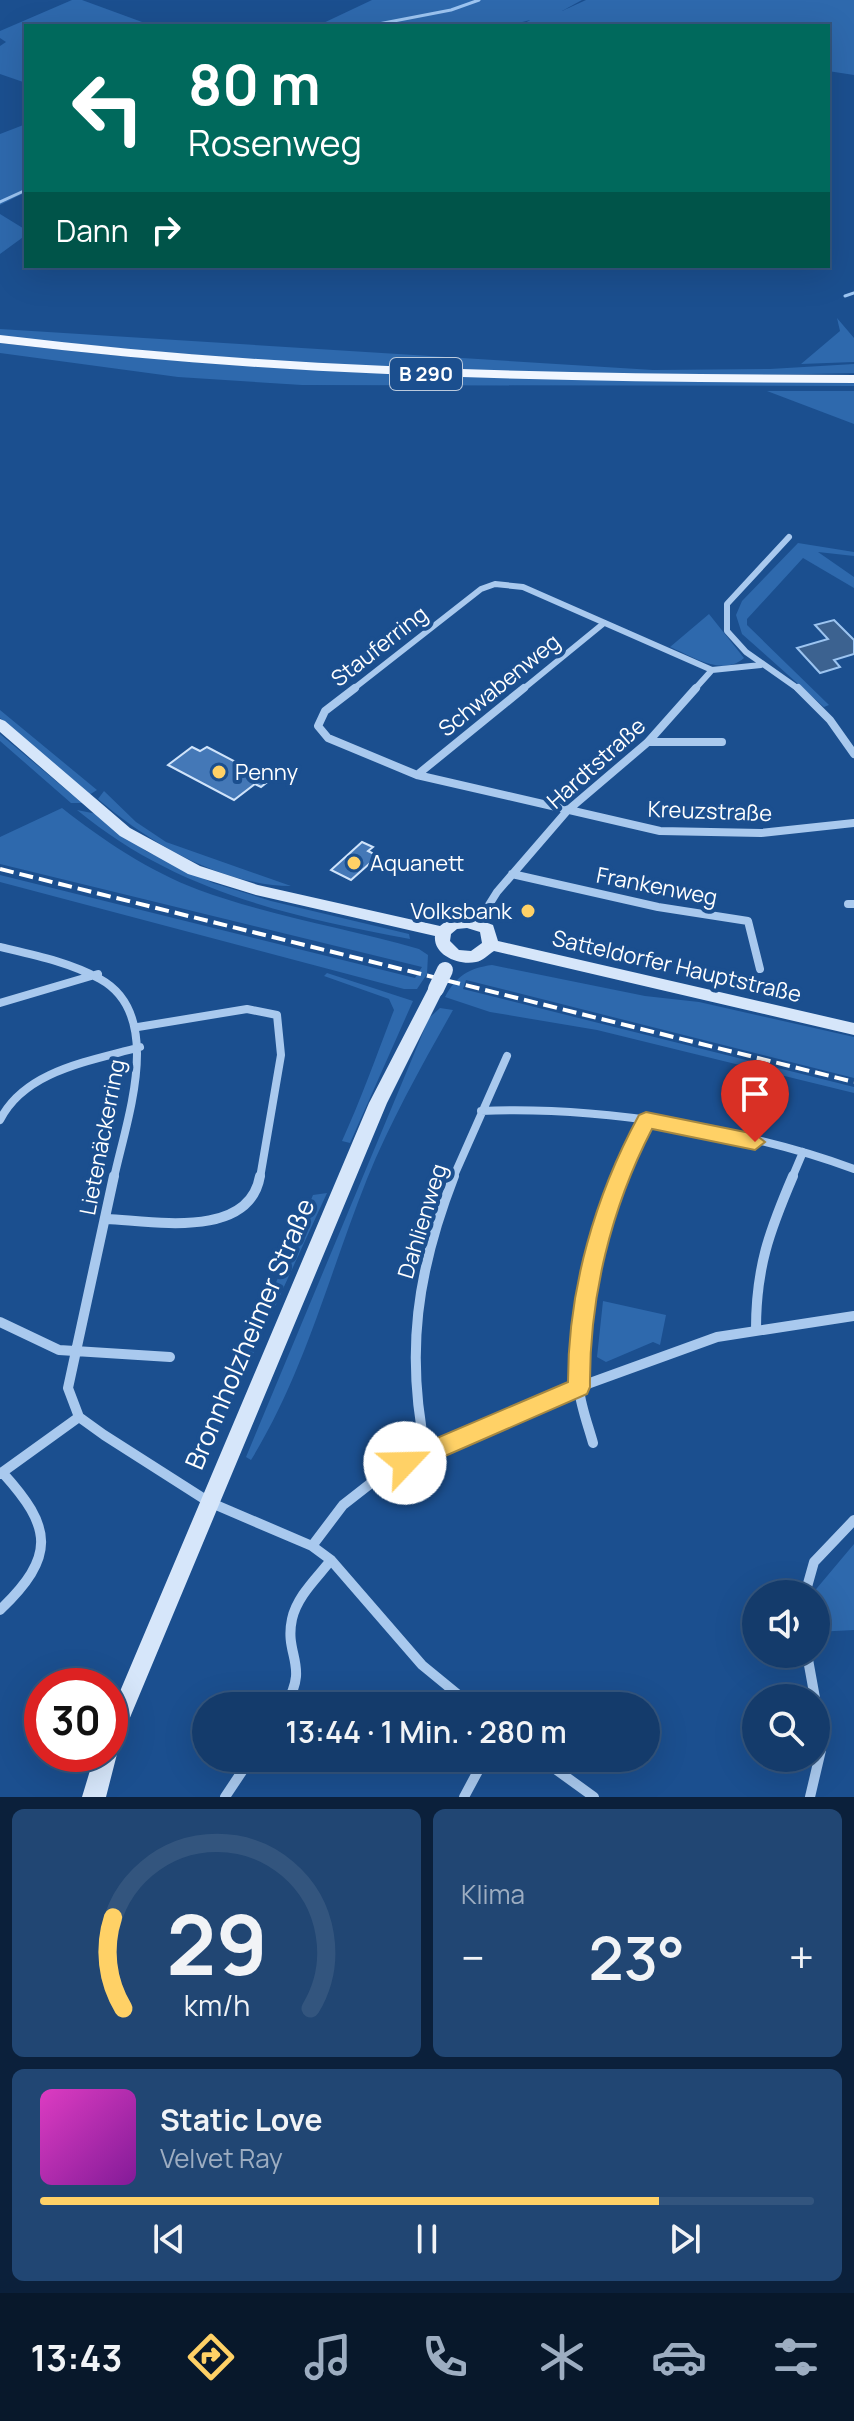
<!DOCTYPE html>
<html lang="de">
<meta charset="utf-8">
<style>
body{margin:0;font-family:Manrope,sans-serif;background:#214673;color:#f1f3f6;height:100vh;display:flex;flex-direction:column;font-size:30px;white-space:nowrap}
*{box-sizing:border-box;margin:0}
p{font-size:26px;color:#9dadc1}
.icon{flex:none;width:44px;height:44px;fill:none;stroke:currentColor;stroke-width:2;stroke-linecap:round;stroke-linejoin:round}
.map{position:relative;height:1797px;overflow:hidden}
.sheet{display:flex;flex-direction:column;gap:12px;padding:12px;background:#0b203b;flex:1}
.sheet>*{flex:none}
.top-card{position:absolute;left:24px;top:24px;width:806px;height:244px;border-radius:0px;box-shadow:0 8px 32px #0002,0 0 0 2px #33557e;background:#00695c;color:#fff;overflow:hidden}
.buttons{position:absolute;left:742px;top:1580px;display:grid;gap:16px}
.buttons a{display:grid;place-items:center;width:88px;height:88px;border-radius:50%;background:#143b6b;box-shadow:0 8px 32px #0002,0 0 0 2px #33557e;font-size:40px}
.speed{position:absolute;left:24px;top:1668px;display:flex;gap:16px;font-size:40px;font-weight:700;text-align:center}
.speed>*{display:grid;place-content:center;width:104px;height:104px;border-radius:50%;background:#143b6b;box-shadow:0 8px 32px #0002,0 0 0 2px #33557e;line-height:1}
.speed .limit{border:12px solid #d22;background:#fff;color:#111}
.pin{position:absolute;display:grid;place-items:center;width:68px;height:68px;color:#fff;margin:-82px -34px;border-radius:50% 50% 50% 0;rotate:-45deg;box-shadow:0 0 8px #0007}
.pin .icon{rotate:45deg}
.me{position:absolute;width:88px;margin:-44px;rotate:66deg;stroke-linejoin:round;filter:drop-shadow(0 0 6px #0008)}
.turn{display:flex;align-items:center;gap:28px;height:168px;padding:0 32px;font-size:36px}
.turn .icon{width:104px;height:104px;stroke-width:2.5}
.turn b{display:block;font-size:56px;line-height:68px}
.then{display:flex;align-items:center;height:76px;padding:0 32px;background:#0003;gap:16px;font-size:30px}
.big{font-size:60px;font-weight:600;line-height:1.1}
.sheet .widget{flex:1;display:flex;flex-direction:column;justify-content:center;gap:12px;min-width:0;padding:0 28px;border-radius:12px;background:#214673}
.sheet .dial{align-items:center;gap:0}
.dial svg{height:208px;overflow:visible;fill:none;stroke:#33557e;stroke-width:7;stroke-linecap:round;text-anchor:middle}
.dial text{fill:#f1f3f6;stroke:none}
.song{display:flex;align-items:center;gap:24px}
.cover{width:96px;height:96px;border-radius:12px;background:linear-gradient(135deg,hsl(310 70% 55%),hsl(290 70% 35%))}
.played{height:8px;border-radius:4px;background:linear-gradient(90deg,#ffd166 80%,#33557e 80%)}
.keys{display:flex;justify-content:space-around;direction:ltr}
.heat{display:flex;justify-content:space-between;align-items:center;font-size:44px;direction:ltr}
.sheet .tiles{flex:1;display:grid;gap:12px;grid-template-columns:1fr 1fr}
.widget:last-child{grid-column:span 2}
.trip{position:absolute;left:192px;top:1692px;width:468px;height:80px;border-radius:40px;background:#143b6b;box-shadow:0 8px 32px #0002,0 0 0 2px #33557e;font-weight:600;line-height:80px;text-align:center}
.menu{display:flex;height:128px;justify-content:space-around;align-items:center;background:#08182b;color:#9dadc1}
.menu .icon{width:56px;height:56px}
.menu .active{color:#ffd166}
.menu b{font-size:36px;color:#f1f3f6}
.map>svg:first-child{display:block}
.green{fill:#2e69ad}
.water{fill:#3c6290;stroke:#9cc4f0;stroke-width:2}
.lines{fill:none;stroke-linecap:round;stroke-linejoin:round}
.stream{stroke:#9cc4f0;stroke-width:3}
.building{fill:#4478b7;stroke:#cfe3fa;stroke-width:2}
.street-far2{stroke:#a9c9ee;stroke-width:6}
.street-far1{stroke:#a9c9ee;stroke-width:8}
.street{stroke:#a9c9ee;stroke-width:10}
.secondary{fill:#d6e6fa;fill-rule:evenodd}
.primary{fill:#f0f6ff;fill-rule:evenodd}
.rail{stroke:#fff;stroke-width:4;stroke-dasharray:14 6;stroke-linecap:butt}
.secondary-bridge{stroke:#d6e6fa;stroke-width:16}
.route{fill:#ffd166;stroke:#a68842;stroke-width:2}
.poi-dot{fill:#ffd166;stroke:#1b4f8f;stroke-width:3}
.labels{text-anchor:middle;stroke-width:8;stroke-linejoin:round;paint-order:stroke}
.shield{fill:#1b4f8f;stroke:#bbcadd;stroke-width:2}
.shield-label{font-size:20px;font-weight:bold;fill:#fff}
.street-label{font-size:22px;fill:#fff;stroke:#1b4f8f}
.poi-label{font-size:22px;fill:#fff;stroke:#1b4f8f;text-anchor:start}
.near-street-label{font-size:26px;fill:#fff;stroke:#1b4f8f}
</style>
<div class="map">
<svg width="854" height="1797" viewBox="0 0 854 1797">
<rect width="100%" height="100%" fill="#1b4f8f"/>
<path class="green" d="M72,0H82L153,26H26V83L0,74V46L6,42L0,38V31Z
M372,0H582L562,11L586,0H854V75L828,71V26H546L525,23L530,20L507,26H317Z
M26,124V192L0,205V134Z
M0,214L26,230V235L0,254Z
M837,318L854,338V362L801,364L840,331Z
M0,329L653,370L770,369L854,364V373C570,381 283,368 0,336Z
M0,343C284,377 569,382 854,382V386L302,385L178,377L0,353Z
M767,391H854V424Z
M798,543L854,552V556L818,552L854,577V588L803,558L747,619V625L829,705L824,707L742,634L736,615L742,601Z
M709,614L744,658C722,677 692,656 670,647Z
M0,710L97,790L89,795L0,718Z
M0,734L82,803H71L0,741Z
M104,791L136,822L166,842L291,886C221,885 149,843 98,799Z
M62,808C104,841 149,871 199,890C270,916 346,928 419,949L428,955L427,974L417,989H404L0,882V875L415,978L422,967L0,864V837Z
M77,810L97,814L146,851L213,883L271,901L409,934L410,939C288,916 175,891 77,810Z
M492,965L645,996L699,1002L854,1037V1078L466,980L463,989L854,1087V1093L597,1030L490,1012L445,997C456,976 469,968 492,965Z
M327,973L413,1001L350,1143L342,1141C362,1097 377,1054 394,1010L389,999L324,976Z
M440,1008L453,1010C422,1065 391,1120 367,1179C329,1274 305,1372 251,1460L246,1457L429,1018Z
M327,1193L204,1461L203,1455L313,1195Z
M603,1301L666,1315L660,1345L653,1342L606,1362L597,1357Z
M854,1544V1630L816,1632V1594H812Z"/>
<path class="water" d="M834,620L854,640V654L834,660L840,667L820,673L797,648L828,639L815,625Z"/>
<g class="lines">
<path class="stream" d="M368,26L451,10L479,0
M0,202L26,190
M845,296L854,293"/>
</g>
<path class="building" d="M192,747L200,751L207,747L270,780L261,787L255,784L234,800L168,765Z
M362,842L373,847L368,851L378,856L351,880L331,870Z"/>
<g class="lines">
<path class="street-far2" d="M789,537L727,604V631L746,652L800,690
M352,690L481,589L495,584L523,587L712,670
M522,690L604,623
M694,690L712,670L761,665"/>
<path class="street-far1" d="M355,688L325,711L318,726L328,738L417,775L660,831L761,833L854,823
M798,688L830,720L854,754
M648,742H722
M417,775L524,688
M512,874L658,907L748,921L760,969
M848,904H854
M477,924L497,892L567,811L648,742L696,688
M0,947C34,955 69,962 100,979C166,1015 126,1121 114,1178
M0,1003L98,974
M138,1027L247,1009L277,1015L281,1055L260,1178
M481,1111C595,1106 747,1129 854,1169
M0,1120C25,1070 91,1061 140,1047
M453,1178L507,1056
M619,1178L646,1120
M792,1178L803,1152"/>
<path class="street" d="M114,1176L68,1388L79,1417L104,1435L209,1502L312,1546L331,1560L422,1665L472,1706
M107,1219C152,1221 249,1240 260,1176
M0,1322L59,1350L170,1357
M756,1329C756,1268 769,1232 793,1176
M593,1443C588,1425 581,1407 579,1389C572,1318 592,1241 620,1176
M426,1453C405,1353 417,1271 454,1176
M0,1474L79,1417
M312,1546L343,1505L384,1473L579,1387L717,1337L854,1316
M805,1594L814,1562L854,1520
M0,1610C56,1556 53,1528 2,1472
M807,1654L815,1698
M285,1706C310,1665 284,1656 292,1619C297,1596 317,1578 331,1560
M540,1758L594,1797
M225,1797L251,1758
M464,1797L485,1758
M810,1797L821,1750L816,1701"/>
<path class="secondary" d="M0,719L5,721L130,828L200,866L258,885L440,926C457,912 474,918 493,925L498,941L854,1023V1035L494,951C488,955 482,961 476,962C459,966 433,955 435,936L256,895L188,874L120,836L0,732ZM467,928L480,932L482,943L471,951L459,950L450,941L451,934L457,929Z
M436,983L442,985L444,989L387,1103L116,1751L117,1754L106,1797H82L95,1754H110V1715L369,1103L428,989L430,985Z"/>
<path class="primary" d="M0,335C284,370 568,374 854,375V383C568,382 284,378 0,343Z"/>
<path class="rail" d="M0,869L854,1082"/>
<path class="secondary-bridge" d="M436,989L445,970"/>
</g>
<path class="route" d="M646,1112L755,1134L765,1142L755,1150L652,1129C611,1208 589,1298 590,1387L587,1394L413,1470L405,1473L397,1470L393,1463L397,1455L568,1382C568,1289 595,1196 639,1115Z"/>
<g class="poi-dot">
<circle cx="219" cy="772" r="8"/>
<circle cx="354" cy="863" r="8"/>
<circle cx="528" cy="911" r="8"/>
</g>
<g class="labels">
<rect class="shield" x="390" y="358" width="72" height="32" rx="6"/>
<g class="shield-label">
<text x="426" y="381">B 290</text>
</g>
<g class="street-label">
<text transform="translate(379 646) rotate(-38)" y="8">Stauferring</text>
<text transform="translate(499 685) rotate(-39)" y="8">Schwabenweg</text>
<text transform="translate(596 763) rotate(-42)" y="8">Hardtstraße</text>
<text transform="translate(710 811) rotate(2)" y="8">Kreuzstraße</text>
<text transform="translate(657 886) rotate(11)" y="8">Frankenweg</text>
<text transform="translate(677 966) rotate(13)" y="8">Satteldorfer Hauptstraße</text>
<text transform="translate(102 1137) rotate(-79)" y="8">Lietenäckerring</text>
<text transform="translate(422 1221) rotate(-73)" y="8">Dahlienweg</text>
</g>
<g class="poi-label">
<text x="235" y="780">Penny</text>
<text x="370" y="871">Aquanett</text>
<text x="512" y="919" text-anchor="end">Volksbank</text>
</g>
<g class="near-street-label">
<text transform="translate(250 1334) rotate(-67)" y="9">Bronnholzheimer Straße</text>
</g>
</g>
</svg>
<div class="buttons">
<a><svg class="icon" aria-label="sound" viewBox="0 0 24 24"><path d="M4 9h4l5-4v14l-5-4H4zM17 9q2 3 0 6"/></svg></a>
<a><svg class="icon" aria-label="search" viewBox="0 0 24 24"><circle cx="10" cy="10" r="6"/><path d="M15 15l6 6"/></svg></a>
</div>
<div class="speed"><div class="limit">30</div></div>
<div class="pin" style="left:755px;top:1142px;background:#d93025"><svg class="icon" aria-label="arrive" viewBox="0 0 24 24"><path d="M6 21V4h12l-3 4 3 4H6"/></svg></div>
<svg class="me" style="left:405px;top:1463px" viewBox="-20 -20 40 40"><circle r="19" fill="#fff"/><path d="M0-13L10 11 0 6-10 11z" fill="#ffd166"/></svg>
<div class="trip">13:44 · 1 Min. · 280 m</div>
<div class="top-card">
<div class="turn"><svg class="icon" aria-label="left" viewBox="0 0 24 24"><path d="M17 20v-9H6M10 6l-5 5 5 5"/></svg><div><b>80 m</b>Rosenweg</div></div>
<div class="then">Dann<svg class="icon" aria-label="right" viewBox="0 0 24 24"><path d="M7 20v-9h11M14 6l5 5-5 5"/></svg></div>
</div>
</div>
<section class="sheet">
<div class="tiles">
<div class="widget dial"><svg viewBox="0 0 100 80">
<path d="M14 69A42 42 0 1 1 86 69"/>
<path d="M14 69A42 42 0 0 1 10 34" stroke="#ffd166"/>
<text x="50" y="56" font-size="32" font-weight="700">29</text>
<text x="50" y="72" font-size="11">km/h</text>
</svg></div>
<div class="widget"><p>Klima</p>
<div class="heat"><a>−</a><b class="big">23°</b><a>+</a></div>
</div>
<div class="widget">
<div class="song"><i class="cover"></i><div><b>Static Love</b><p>Velvet Ray</p></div></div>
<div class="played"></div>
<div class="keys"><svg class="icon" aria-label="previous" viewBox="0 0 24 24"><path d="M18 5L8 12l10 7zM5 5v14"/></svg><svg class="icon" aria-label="pause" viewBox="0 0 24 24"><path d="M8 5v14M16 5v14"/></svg><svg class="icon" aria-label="next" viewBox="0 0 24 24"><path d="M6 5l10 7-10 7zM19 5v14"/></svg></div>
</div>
</div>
</section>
<nav class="menu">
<b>13:43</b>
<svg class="icon active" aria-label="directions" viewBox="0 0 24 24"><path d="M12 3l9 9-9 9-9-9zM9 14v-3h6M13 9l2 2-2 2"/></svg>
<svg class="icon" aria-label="music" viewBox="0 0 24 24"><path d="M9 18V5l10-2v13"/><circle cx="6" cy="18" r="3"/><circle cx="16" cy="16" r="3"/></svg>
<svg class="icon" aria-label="phone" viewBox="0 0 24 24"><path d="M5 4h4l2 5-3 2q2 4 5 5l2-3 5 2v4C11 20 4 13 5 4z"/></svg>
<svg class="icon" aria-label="climate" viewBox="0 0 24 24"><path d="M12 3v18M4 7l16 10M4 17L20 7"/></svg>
<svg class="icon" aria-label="car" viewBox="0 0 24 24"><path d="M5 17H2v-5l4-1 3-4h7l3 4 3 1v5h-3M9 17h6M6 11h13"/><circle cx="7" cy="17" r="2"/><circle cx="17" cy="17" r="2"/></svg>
<svg class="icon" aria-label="filters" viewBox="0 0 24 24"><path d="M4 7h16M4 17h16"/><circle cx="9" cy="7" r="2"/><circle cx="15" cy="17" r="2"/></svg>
</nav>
